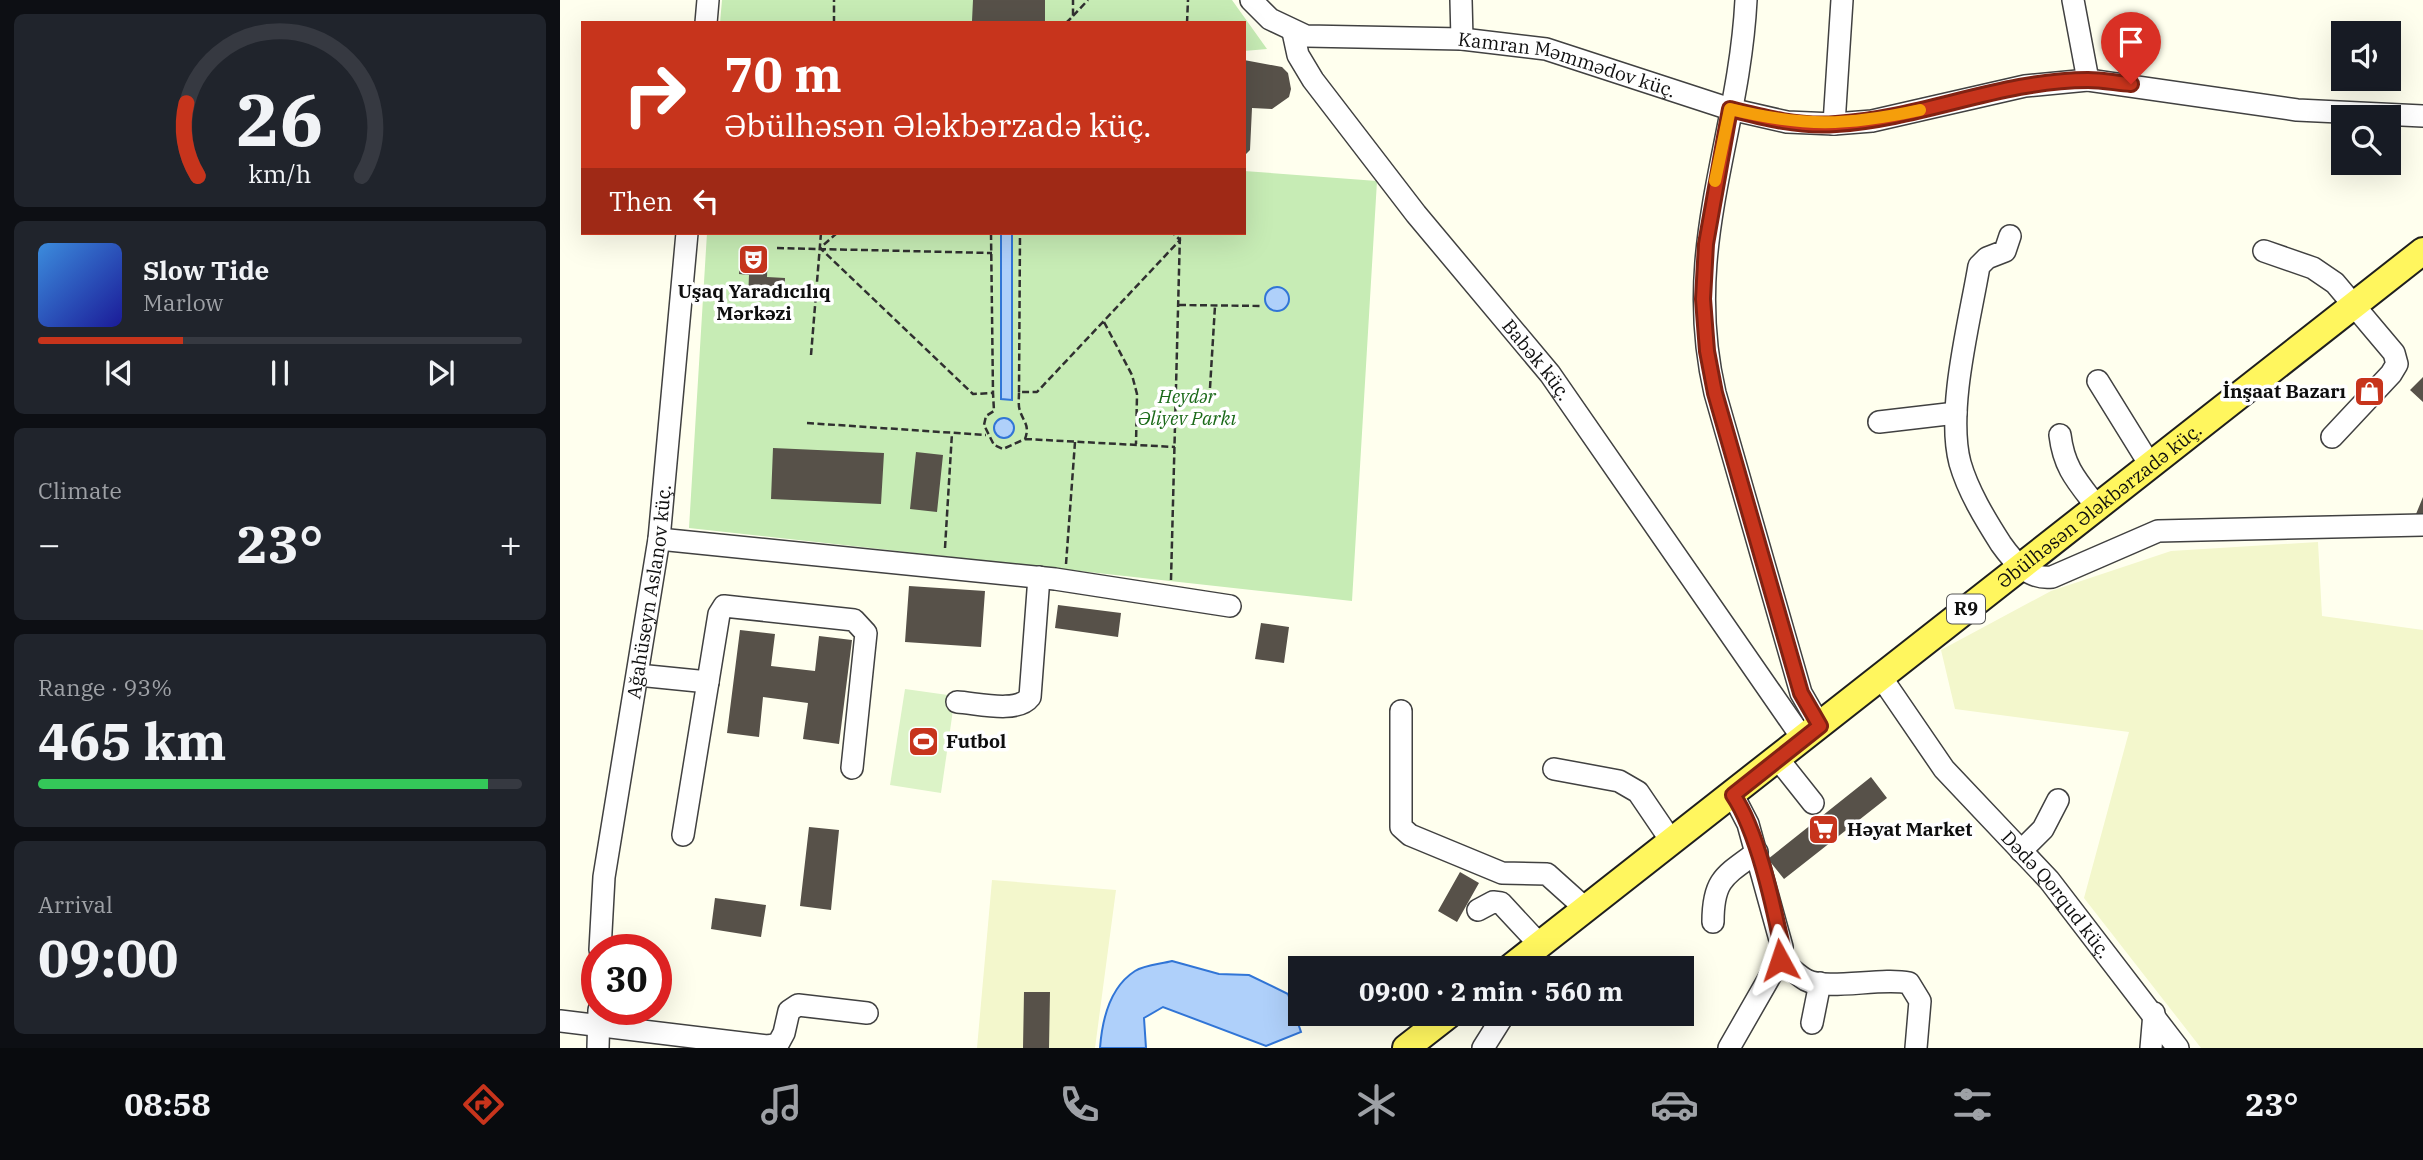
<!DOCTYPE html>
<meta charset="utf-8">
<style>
body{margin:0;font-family:"IBM Plex Serif",serif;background:#20242c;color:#f1f3f6;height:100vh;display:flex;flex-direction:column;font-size:26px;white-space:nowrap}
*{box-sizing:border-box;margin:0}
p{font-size:23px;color:#9ea1a6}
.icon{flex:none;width:38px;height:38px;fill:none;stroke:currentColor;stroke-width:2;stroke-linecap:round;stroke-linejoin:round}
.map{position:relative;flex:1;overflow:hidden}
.drawer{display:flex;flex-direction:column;gap:14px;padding:14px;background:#0d0f14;width:560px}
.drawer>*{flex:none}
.top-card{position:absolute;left:21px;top:21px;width:665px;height:214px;border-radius:0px;box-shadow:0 7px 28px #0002;background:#c7341c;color:#fff;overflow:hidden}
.tools{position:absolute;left:1771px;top:21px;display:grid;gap:14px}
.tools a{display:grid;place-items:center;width:70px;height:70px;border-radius:0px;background:#171b24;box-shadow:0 7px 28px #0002;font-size:35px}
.speed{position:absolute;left:21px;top:934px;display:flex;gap:14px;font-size:35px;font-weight:700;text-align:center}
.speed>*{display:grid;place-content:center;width:91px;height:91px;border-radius:50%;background:#171b24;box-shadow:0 7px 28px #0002;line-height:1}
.speed .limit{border:10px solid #d22;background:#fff;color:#111}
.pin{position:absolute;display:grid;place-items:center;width:60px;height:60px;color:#fff;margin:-72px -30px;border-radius:50% 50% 50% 0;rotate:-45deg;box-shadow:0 0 7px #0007}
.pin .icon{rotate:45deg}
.me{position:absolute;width:77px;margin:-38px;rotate:355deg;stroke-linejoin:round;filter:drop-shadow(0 0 5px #0008)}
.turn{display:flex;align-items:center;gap:24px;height:147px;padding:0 28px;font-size:32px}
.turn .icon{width:91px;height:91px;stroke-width:2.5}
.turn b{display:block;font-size:49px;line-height:60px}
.then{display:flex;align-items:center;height:66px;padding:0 28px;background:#0003;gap:14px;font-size:26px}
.big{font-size:52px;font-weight:700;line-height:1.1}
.drawer .widget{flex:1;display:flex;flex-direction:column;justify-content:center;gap:10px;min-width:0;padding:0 24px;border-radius:10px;background:#20242c}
.drawer .dial{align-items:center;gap:0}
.dial svg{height:182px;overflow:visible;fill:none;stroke:#363941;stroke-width:7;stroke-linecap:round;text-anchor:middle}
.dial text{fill:#f1f3f6;stroke:none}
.song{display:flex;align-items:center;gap:21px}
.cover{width:84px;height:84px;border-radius:10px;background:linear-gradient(135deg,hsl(210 70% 55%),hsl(240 70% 35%))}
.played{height:7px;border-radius:4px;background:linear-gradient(90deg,#c7341c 30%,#363941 30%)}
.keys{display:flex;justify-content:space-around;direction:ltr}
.heat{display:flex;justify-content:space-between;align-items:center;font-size:38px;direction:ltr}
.charge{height:10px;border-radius:5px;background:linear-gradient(90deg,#34c759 93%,#363941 0)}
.trip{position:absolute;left:728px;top:956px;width:406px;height:70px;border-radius:0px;background:#171b24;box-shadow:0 7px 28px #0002;font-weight:700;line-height:70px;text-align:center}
.tabs{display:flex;height:112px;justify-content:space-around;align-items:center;background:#090b0e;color:#9ea1a6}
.tabs .icon{width:49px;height:49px}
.tabs .on{color:#c7341c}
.tabs b{font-size:32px;color:#f1f3f6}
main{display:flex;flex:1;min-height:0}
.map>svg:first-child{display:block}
.farmland{fill:#f3f7cc}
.green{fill:#c7ecb5}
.pitch{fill:#dcf3c7}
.water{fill:#afd0fa;stroke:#3175d6;stroke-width:2}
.building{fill:#575149}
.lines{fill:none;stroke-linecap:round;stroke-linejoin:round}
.minor-casing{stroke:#414141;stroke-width:24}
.major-casing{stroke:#1f1f1f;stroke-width:30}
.path{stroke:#303030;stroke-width:2.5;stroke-dasharray:7 3.5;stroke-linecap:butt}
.minor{stroke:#fff;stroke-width:21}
.major{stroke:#fff65e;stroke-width:26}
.route-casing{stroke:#812212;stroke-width:18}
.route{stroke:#c7341c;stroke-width:12}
.slow{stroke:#f59e0b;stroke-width:12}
.labels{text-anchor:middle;stroke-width:7;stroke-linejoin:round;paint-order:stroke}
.shield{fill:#fff;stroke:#565656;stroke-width:2}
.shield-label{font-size:18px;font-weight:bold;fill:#0e0e0e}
.street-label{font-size:19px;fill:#0e0e0e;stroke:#fff}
.poi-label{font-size:19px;font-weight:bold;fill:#0e0e0e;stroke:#fff;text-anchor:start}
.park-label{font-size:19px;font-style:italic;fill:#1b6a19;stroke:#fff}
</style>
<main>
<section class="drawer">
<div class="widget dial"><svg viewBox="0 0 100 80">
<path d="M14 69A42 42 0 1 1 86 69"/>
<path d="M14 69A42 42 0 0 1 9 37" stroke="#c7341c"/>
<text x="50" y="56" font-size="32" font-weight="700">26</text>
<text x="50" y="72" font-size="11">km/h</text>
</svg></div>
<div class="widget">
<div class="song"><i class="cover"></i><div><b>Slow Tide</b><p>Marlow</p></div></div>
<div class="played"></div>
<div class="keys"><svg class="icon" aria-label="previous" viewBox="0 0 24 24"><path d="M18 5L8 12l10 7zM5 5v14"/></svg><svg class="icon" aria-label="pause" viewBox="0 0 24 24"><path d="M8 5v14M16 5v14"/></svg><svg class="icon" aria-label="next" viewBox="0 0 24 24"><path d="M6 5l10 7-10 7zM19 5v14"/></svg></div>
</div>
<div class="widget"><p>Climate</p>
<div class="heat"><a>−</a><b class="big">23°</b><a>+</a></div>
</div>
<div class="widget"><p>Range · 93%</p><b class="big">465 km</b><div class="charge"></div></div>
<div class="widget"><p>Arrival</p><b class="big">09:00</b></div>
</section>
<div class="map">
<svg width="1863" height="1048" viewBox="0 0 1863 1048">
<rect width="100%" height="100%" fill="#ffe"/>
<path class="farmland" d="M1758,542L1762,616L1863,630V1048H1641L1524,898L1569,732L1395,709L1381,650L1491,591L1611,551Z
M432,880L556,890L535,1048H417Z"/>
<path class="green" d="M162,0H672L707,49L684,51V23H160Z
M684,171L817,181L792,601L129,528L147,233H684Z"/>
<path class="pitch" d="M345,689L395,696L381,793L330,785Z"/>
<path class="water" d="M441,233H452V400L441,399Z
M705 299a12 12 0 1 1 24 0a12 12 0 1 1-24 0Z
M434 428a10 10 0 1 1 20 0a10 10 0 1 1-20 0Z
M612,961L659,974L689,975L728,994L741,1032L706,1046L603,1007L584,1018L586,1048H540C542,1021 550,987 575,971C584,965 601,964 612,961Z"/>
<path class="building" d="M413,0H485V21H412Z
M684,60L722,67L728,73L731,89L729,97L712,109L692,108L690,150L684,156Z
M181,252L208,253L207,277L225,278L224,301L188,299L189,275L179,274Z
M1863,377V402L1850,390Z
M213,448L324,453L321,504L211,499Z
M356,452L383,455L377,512L350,509Z
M1863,497V514H1856Z
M349,586L425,591L421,647L345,642Z
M498,605L561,613L558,637L495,628Z
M701,623L729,627L724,663L695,659Z
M180,630L215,634L211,666L255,671L259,636L292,640L279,744L243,739L248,703L203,697L199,737L167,733Z
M1311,777L1327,798L1224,879L1208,859Z
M249,827L279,830L271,910L240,906Z
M900,872L919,883L897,922L878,911Z
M155,898L206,905L201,937L151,929Z
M464,992H490L489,1048H463Z"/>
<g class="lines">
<defs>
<g id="minor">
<path id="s1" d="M691,0L710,19L746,36L902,39L986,49L1170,109L1227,122L1274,124L1312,121L1465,86L1528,80L1737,110L1863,116"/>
<path d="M901,0L902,39"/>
<path d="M1186,0C1179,139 1121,248 1155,393L1241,693L1260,726"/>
<path d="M1513,0L1528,80"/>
<path d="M146,23L148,0"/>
<path id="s2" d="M733,32L738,55L753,80L856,214L990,374L1243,739"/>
<path d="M1274,124L1282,0"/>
<path d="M1450,236L1445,251L1427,258L1419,266C1410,320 1386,410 1400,463C1408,491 1425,519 1441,544C1453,561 1469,580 1492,577L1598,531L1863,525"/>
<path d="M1704,251L1753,268L1775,283L1834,353L1837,364L1831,374L1772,437"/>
<path d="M1538,381L1590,465"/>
<path d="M1319,422L1396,413"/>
<path d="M1500,435C1504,468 1517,481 1537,507"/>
<path d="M99,539L495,579L670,606"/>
<path d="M78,675L148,682"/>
<path id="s3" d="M1321,677L1384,769L1489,880L1618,1048"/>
<path d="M397,702C417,703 457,714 470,697L479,577"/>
<path d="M841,711V827L850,835L942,873L987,874L1026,909"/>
<path d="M1218,759L1253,803"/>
<path d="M994,769L1059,781L1078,792L1112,842"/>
<path d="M123,835L159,614L164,606L294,620L306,633L292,768"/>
<path d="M1461,851L1483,829L1498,800"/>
<path d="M918,910L933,902L941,903L980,945"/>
<path d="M1153,922C1153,880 1164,876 1197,852"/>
<path id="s4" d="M40,950L44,877L99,539L127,233"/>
<path d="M1220,959C1228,966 1237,975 1246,980C1267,991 1321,977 1349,983L1360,1001L1356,1048"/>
<path d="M0,1021L207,1046L218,1044L224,1033L229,1011L238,1005L307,1013"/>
<path d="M1252,1023L1260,983"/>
<path d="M38,1048L39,1010"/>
<path d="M923,1048L945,1013"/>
<path d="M1169,1048L1220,959L1222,947L1188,824L1173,795"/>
<path d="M1591,1048L1594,1013"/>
</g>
<g id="major">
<path id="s5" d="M950,968L1863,251"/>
<path d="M846,1048L891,1013"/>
</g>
</defs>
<use href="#minor" class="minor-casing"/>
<use href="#major" class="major-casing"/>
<path class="path" d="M513,16L528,0
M274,23V0
M506,23L513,16V0
M627,23L628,0
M277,233L260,248L413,394L433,393L434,411L426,416L424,425L434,445L443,449L465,439C470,425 464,423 460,411C458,406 459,398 459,392H477L620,240L613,233
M431,233L433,393
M217,248L432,253
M619,305L703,306
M544,322L572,375L577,394L576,444
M251,355L261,233
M650,388L655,306
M459,392L460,233
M247,423L426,435
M465,439L615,447
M385,548L392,433
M506,564L515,442
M611,580L620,233"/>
<use href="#minor" class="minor"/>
<use href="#major" class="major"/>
</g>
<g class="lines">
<defs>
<path id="route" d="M1220,960L1222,947C1213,904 1197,830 1173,795L1260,726L1241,693L1155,393L1147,351L1143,299L1146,244L1170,109C1205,118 1240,127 1276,124C1361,119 1442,80 1528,80C1542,80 1557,83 1571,84"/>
</defs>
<use href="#route" class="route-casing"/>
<use href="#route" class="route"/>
<path class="slow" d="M1155,181L1170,109C1244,127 1286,126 1360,110"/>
</g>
<defs>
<symbol id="theatre-square" viewBox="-11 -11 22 22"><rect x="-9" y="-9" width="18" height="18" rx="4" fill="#c7341c" stroke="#fff"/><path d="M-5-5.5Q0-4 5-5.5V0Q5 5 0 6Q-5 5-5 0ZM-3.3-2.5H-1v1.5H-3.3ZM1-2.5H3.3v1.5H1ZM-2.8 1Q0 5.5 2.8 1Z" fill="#fff"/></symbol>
<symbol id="shop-square" viewBox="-11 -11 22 22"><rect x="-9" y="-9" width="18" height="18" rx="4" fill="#c7341c" stroke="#fff"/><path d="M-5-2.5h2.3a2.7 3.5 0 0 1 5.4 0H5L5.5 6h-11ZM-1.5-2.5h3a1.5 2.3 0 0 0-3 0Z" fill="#fff"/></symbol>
<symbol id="stadium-square" viewBox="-11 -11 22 22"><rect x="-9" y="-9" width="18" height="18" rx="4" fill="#c7341c" stroke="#fff"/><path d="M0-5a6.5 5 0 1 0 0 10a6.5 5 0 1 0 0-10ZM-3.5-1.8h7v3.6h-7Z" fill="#fff"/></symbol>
<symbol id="supermarket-square" viewBox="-11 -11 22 22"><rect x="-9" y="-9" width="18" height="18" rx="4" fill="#c7341c" stroke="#fff"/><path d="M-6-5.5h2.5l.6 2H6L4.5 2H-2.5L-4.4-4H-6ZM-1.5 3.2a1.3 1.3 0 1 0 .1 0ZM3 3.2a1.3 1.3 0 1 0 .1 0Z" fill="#fff"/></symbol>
</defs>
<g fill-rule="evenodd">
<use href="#theatre-square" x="176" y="242" width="35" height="35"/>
<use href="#shop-square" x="1792" y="374" width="35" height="35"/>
<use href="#stadium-square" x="346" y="724" width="35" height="35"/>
<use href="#supermarket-square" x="1246" y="812" width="35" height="35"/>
</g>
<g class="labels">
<rect class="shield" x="1387" y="594.5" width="38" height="29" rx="5"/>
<g class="shield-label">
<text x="1406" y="615">R9</text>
</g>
<g class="street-label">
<text dy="7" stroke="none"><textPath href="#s1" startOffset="331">Kamran Məmmədov küç.</textPath></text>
<text dy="7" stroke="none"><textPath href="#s2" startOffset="411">Babək küç.</textPath></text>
<text dy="7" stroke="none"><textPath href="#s5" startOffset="749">Əbülhəsən Ələkbərzadə küç.</textPath></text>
<text dy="7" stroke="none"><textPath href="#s4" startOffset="362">Ağahüseyn Aslanov küç.</textPath></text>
<text dy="7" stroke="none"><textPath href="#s3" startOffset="280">Dədə Qorqud küç.</textPath></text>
</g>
<g class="poi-label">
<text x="194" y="298" text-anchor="middle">Uşaq Yaradıcılıq<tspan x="194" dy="22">Mərkəzi</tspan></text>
<text x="1786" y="398" text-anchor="end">İnşaat Bazarı</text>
<text x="386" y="748">Futbol</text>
<text x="1287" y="836">Həyat Market</text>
</g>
<g class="park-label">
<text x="627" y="403">Heydər<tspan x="627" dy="22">Əliyev Parkı</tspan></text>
</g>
</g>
</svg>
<div class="tools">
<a><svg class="icon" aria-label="sound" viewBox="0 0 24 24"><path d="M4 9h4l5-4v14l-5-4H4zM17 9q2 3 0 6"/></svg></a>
<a><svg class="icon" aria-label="search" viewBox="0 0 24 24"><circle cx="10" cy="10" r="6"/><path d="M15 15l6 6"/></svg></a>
</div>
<div class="speed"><div class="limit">30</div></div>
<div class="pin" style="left:1571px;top:84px;background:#d93025"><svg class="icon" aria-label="arrive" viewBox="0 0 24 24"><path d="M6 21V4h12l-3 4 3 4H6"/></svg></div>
<svg class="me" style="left:1220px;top:960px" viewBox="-20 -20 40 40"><path d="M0-17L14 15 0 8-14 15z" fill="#c7341c" stroke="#fff" stroke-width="4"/></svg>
<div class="trip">09:00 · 2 min · 560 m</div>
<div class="top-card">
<div class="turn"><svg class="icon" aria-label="right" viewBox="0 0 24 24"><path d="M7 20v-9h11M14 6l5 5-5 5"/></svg><div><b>70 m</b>Əbülhəsən Ələkbərzadə küç.</div></div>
<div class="then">Then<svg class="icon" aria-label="left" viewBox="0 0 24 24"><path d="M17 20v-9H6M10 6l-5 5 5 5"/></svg></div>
</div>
</div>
</main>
<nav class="tabs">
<b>08:58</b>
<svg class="icon on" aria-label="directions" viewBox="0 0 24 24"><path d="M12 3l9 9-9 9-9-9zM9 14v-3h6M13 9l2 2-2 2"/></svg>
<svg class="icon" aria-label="music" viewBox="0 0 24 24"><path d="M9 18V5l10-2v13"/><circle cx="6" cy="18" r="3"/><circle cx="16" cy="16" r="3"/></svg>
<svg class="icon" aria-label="phone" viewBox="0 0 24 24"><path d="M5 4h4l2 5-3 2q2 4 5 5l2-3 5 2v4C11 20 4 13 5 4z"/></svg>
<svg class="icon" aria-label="climate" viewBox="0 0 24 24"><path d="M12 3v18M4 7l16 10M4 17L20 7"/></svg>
<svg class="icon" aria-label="car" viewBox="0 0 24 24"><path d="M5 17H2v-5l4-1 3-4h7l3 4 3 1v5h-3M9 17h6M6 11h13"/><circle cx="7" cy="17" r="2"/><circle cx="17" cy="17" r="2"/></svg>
<svg class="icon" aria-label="filters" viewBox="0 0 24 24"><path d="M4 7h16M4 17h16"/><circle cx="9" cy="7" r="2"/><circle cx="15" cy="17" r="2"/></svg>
<b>23°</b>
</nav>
